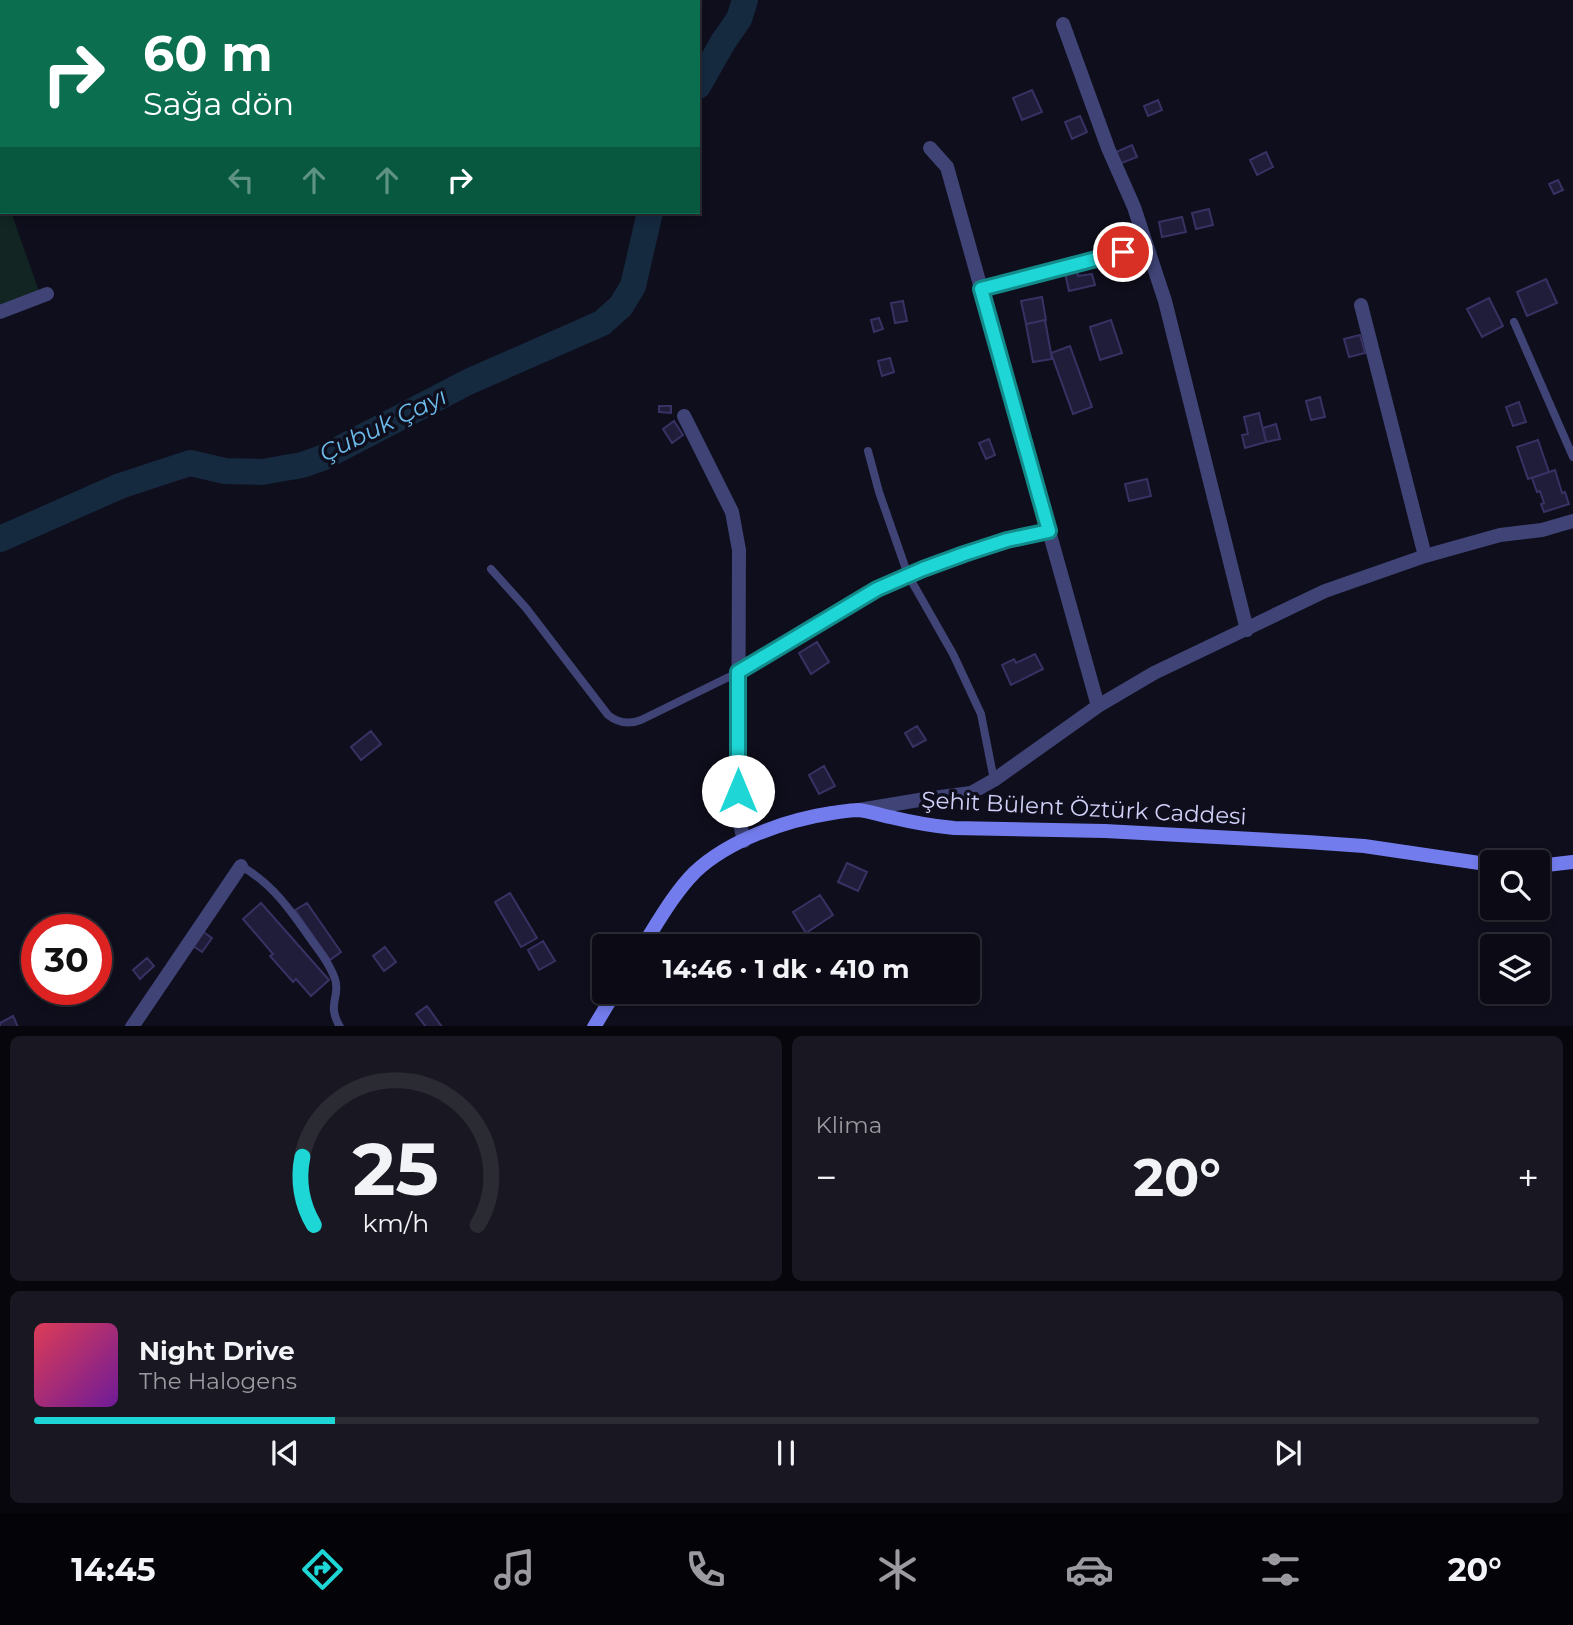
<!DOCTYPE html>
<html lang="tr">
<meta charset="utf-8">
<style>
body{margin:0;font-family:Montserrat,sans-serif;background:#191822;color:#f1f3f6;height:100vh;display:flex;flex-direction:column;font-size:26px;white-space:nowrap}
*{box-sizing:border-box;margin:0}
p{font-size:23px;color:#9a9aa0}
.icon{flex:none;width:38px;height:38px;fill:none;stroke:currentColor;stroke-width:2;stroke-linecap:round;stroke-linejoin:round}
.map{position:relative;height:1026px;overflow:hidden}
.drawer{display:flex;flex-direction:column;gap:10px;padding:10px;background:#06060c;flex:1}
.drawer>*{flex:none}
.banner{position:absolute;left:0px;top:0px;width:700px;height:214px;box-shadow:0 4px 10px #0003,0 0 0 2px #2b2b34;background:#0b6e4f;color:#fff;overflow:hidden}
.fabs{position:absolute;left:1480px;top:850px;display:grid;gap:14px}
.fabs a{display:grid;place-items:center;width:70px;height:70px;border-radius:7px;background:#0b0a15;box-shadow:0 4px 10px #0003,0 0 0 2px #2b2b34;font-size:35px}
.speed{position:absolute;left:21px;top:914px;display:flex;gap:14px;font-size:35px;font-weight:700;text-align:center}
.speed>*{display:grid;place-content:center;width:91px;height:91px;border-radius:50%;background:#0b0a15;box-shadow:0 4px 10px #0003,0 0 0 2px #2b2b34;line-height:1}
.speed .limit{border:10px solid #d22;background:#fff;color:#111}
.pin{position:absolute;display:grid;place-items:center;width:60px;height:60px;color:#fff;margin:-30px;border:4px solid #fff;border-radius:50%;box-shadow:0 2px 7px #0007}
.me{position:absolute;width:77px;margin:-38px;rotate:0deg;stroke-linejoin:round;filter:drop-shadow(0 0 5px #0008)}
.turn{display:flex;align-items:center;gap:24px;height:147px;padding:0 28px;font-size:32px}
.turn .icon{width:91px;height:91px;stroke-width:2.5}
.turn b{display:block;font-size:49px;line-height:60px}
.lanes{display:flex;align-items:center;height:66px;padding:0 28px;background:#0003;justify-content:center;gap:35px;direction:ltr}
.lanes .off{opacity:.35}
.big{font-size:52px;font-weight:700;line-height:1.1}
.drawer .card{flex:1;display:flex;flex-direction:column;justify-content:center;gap:10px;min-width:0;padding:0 24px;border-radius:10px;background:#191822}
.drawer .dial{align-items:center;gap:0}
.dial svg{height:182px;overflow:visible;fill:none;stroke:#2b2b34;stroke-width:7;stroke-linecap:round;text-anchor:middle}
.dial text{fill:#f1f3f6;stroke:none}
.song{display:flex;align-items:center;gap:21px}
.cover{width:84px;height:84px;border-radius:10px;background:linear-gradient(135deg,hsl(350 70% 55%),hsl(280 70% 35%))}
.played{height:7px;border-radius:4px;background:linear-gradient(90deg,#1ed6d6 20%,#2b2b34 20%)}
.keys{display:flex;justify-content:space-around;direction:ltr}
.heat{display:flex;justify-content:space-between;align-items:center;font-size:38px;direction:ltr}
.drawer .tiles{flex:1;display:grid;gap:10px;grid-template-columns:1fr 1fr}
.card:last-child{grid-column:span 2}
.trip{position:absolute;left:592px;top:934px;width:388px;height:70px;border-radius:7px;background:#0b0a15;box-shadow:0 4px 10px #0003,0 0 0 2px #2b2b34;font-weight:700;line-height:70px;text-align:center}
.tab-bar{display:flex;height:112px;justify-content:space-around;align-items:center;background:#040408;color:#9a9aa0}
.tab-bar .icon{width:49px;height:49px}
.tab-bar .current{color:#1ed6d6}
.tab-bar b{font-size:32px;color:#f1f3f6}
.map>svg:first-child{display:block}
.green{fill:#122522}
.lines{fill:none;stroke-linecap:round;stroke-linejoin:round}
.river{stroke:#15293f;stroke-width:26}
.building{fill:#201d3a;stroke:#373263;stroke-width:2}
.lane{stroke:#3f4375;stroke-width:8}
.street{stroke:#3f4375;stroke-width:14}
.secondary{stroke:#737cec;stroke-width:14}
.route-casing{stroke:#148b8b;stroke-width:18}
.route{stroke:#1ed6d6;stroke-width:12}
.labels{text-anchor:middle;stroke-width:7;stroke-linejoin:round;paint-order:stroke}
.street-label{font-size:23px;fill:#d0d0f8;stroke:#0f0e1c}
.water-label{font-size:24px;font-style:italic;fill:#6cbceb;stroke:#0f0e1c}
</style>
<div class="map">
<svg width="1573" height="1027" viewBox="0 0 1573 1027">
<rect width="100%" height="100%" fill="#0f0e1c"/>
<path class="green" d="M0,0H48V2H2V132H0Z
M68,0H272L273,2H68Z
M0,182L2,187V212H11L39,291L0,305Z"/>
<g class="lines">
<path class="river" d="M698,86L723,42L739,19L745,0
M0,539L120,486L190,463L225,471L262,472L302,465L322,458L468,382L602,323L621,306L633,286L650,212"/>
</g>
<path class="building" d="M1032,90L1042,112L1022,120L1013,98Z
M1158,100L1162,110L1148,116L1144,106Z
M1080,116L1087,132L1072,139L1065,122Z
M1132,145L1137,157L1119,164L1114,153Z
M1266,152L1273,167L1257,175L1250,160Z
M1558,180L1563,190L1554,194L1549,184Z
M1209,209L1213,225L1196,229L1192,213Z
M1182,217L1186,232L1162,237L1159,222Z
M1077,271L1078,276L1092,274L1095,285L1069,291L1065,273Z
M1546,279L1557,303L1527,316L1517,292Z
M1042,297L1046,320L1026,324L1021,301Z
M1489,298L1503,326L1482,337L1467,309Z
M903,301L907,321L895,323L891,303Z
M879,318L883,329L874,332L871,320Z
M1045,320L1052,359L1033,362L1026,324Z
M1111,320L1122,353L1100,360L1090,327Z
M1360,335L1365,353L1349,357L1344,339Z
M1070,346L1092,407L1073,414L1051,353Z
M890,358L894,372L882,376L878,361Z
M1320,397L1325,417L1311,420L1306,401Z
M1519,402L1526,422L1513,426L1506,407Z
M659,406H671V413L659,412Z
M1259,413L1266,442L1245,448L1242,435L1248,434L1244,417Z
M674,421L683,435L672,443L663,429Z
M1276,424L1280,439L1266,442L1263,428Z
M989,439L995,455L986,459L979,443Z
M1538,440L1549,472L1528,479L1517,447Z
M1555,470L1562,493L1565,492L1569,504L1544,512L1541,504L1544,503L1540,491L1537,492L1532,478Z
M1147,479L1151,496L1129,501L1125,484Z
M817,642L829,662L811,674L799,653Z
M1035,654L1043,669L1011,685L1002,665L1014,659L1016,663Z
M917,726L926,740L913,747L905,733Z
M371,731L381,744L361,760L351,747Z
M824,766L835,786L819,794L809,775Z
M847,863L867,872L858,891L838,882Z
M510,893L537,938L521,947L495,902Z
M820,895L833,915L806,933L793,912Z
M261,903L329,980L311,996L296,979L293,982L270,956L273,954L243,919Z
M307,903L341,952L330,960L295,910Z
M202,931L212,938L202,952L193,946Z
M820,933L849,947H826L816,942Z
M543,941L555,961L539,970L528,950Z
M385,947L396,962L384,971L373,956Z
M147,958L154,966L140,979L133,970Z
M427,1006L442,1027H426L416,1014Z
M13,1016L18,1027H0V1023Z"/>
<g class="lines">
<path class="lane" d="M1514,322L1573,457
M868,451L879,492L908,575L953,654L981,714L994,780
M491,569L526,608L608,715C618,723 628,725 641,720L739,672
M241,866C273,884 292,912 312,941C321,953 330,965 335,979C341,997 326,1003 340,1027"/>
<path class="street" d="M59,0L60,2
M281,0L282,2
M384,0V2
M1063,24L1108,148L1134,207L1165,301L1247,630
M930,148L947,167L1098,706
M981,289L1146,246
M1361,305L1425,556
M0,312L47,294
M684,416L732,512L739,550L738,815L744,841
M739,672L877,589L923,569L964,554L1007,540L1049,531
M859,810L925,799L971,793L994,780L1098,706L1154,673L1325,591L1425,556L1500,535L1542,530L1573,521
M132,1027L241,866"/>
<path class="secondary" d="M440,2L443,0
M0,147H2
M1538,866L1573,862
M642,947C658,922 674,893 695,872C729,840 786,820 832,813C840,812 850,810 858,810C869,811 880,815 890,817C911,822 932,826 954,828L1105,831L1307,842L1364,846L1493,865
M594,1027L615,992"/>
</g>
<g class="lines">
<defs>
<path id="route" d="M738,791V672L877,589L923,569L964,554L1007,540L1049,531L981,289L1123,252"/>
</defs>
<use href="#route" class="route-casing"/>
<use href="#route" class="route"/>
</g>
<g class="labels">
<g class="street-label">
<text transform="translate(1084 808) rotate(3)" y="8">Şehit Bülent Öztürk Caddesi</text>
</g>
<g class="water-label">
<text transform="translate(383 425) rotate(-26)" y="8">Çubuk Çayı</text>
</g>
</g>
</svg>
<div class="fabs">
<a><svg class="icon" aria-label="search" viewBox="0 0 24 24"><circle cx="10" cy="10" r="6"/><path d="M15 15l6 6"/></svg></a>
<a><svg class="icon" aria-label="layers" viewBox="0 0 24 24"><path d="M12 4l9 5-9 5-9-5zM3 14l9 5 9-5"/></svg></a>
</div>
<div class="speed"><div class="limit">30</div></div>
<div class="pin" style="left:1123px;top:252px;background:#d93025"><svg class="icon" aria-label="arrive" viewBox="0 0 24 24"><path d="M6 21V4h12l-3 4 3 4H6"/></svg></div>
<svg class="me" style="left:738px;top:791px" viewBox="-20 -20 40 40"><circle r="19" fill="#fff"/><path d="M0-13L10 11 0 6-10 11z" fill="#1ed6d6"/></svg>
<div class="trip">14:46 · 1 dk · 410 m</div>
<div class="banner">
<div class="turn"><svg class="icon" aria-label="right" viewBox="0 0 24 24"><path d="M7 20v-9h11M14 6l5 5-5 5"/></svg><div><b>60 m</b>Sağa dön</div></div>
<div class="lanes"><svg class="icon off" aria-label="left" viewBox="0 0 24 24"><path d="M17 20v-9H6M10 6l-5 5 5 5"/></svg><svg class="icon off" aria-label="ahead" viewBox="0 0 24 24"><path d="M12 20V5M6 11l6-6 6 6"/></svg><svg class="icon off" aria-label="ahead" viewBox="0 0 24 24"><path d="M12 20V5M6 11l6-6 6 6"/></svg><svg class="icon" aria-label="right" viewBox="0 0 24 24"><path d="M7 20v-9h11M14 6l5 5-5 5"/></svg></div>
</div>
</div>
<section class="drawer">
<div class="tiles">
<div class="card dial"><svg viewBox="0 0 100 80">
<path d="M14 69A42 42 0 1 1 86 69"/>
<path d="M14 69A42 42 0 0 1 9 39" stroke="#1ed6d6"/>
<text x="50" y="56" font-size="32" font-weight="700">25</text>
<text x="50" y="72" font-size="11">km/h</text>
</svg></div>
<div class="card"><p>Klima</p>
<div class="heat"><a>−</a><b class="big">20°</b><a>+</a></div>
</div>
<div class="card">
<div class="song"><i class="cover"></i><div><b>Night Drive</b><p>The Halogens</p></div></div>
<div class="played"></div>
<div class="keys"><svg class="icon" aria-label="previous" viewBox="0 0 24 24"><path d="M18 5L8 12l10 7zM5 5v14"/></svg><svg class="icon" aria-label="pause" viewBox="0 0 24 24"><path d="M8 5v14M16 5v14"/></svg><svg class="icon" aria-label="next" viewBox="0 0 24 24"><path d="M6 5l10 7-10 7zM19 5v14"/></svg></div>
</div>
</div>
</section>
<nav class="tab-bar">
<b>14:45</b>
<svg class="icon current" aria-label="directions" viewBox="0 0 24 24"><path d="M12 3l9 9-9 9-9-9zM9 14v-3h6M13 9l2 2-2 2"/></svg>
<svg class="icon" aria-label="music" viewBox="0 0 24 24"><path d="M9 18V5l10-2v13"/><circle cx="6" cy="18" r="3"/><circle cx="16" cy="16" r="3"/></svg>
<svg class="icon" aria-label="phone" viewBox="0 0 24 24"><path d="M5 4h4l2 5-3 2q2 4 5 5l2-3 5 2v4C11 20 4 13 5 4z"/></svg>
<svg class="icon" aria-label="climate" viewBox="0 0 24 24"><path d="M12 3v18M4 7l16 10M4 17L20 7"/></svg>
<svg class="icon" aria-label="car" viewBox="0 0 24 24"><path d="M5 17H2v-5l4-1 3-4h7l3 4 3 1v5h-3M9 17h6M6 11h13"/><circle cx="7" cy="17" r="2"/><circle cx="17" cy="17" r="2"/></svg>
<svg class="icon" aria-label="filters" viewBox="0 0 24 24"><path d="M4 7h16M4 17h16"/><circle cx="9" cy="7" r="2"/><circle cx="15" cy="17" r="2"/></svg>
<b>20°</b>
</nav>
